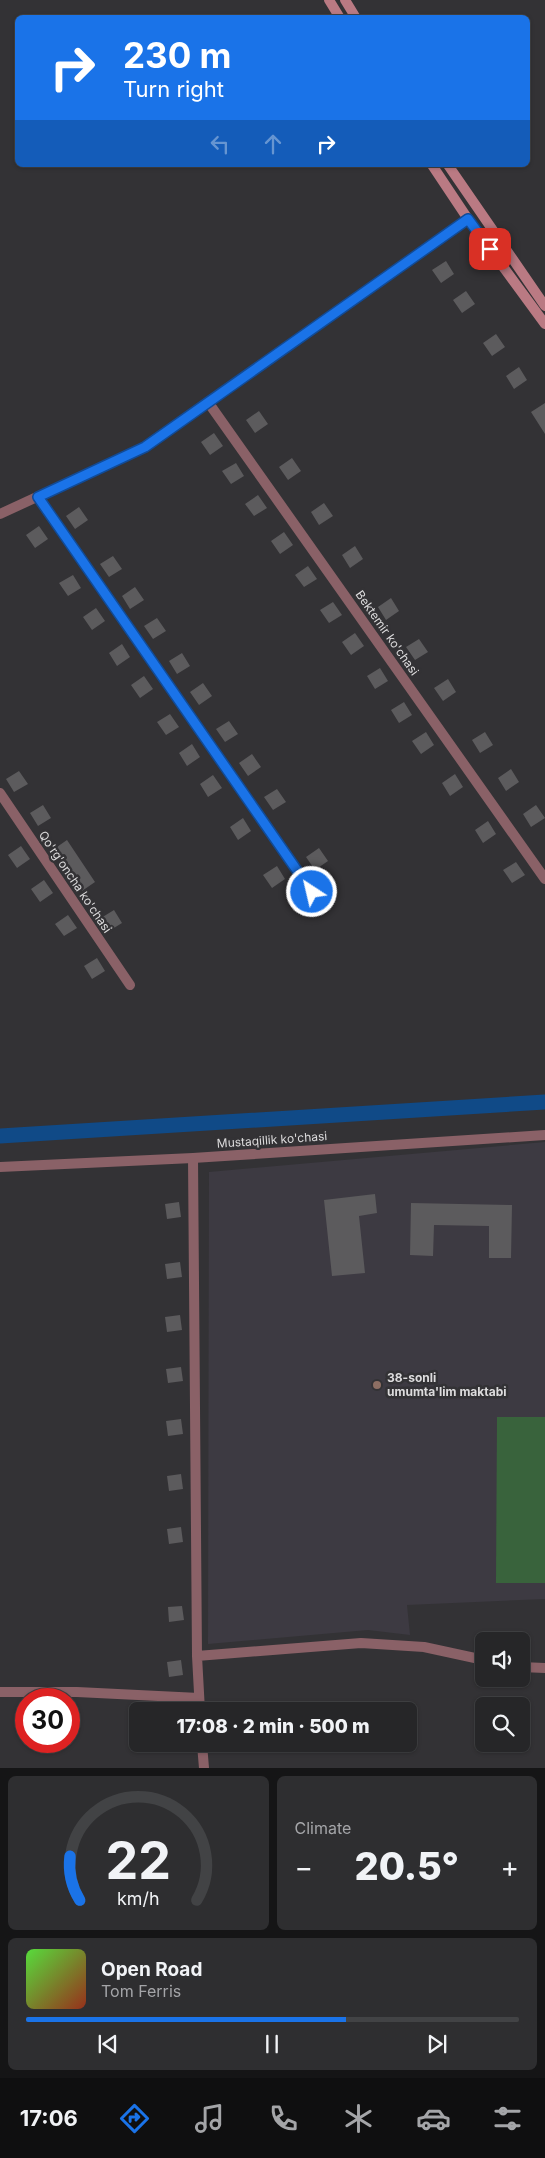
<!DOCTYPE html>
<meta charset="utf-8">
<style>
body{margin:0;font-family:Inter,sans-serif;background:#2e2e30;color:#f1f3f6;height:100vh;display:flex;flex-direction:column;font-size:19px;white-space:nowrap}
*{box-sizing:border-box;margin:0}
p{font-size:16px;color:#a4a5a8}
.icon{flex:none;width:28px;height:28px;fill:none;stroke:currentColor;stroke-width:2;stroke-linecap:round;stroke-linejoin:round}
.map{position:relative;height:1768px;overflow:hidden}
.side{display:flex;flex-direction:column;gap:8px;padding:8px;background:#151516;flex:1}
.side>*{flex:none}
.banner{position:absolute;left:15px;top:15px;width:515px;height:152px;border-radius:8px;box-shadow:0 1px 4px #0004,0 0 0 1px #424345;background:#1a73e8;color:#fff;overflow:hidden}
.tools{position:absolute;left:475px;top:1632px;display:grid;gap:10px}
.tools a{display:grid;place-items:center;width:55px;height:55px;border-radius:8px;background:#262628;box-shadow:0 1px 4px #0004,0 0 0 1px #424345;font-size:25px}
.speed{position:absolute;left:15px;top:1688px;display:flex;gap:10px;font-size:25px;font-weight:700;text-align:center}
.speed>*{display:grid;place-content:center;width:65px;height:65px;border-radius:50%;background:#262628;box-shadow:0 1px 4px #0004,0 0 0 1px #424345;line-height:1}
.speed .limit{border:8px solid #d22;background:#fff;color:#111}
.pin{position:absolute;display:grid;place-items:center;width:42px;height:42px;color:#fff;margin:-21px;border-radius:10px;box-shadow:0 2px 8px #0006}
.me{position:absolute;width:55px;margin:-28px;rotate:325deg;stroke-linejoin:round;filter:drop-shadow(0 0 4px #0008)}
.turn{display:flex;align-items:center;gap:18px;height:105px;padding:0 25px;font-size:22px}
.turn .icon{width:65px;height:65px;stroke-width:2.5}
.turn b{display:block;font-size:35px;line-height:42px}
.lanes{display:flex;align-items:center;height:48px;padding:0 25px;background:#0003;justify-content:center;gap:25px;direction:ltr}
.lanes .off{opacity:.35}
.big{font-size:38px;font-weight:800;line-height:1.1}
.side .widget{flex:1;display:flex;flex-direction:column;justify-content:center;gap:8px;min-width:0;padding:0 18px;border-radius:8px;background:#2e2e30}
.side .dial{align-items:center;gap:0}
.dial svg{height:130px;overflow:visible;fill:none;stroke:#424345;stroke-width:7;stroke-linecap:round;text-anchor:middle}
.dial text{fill:#f1f3f6;stroke:none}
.song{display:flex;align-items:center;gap:15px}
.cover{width:60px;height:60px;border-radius:8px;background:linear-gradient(135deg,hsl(110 70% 55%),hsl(10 70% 35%))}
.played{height:5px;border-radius:2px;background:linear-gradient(90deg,#1a73e8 65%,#424345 65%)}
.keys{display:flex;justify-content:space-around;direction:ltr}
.heat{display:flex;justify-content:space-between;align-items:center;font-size:28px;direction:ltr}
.side .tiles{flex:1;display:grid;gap:8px;grid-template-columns:1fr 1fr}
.widget:last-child{grid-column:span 2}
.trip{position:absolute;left:129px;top:1702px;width:288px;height:50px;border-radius:8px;background:#262628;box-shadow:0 1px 4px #0004,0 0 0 1px #424345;font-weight:800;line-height:50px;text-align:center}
.dock{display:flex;height:80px;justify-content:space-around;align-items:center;background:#0f0f10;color:#a4a5a8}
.dock .icon{width:35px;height:35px}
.dock .current{color:#1a73e8}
.dock b{font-size:22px;color:#f1f3f6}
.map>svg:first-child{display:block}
.built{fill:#3d3a42}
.green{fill:#39633c}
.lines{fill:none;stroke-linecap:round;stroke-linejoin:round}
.canal{stroke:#104a87;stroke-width:15}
.building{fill:#5c5b5d}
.street{stroke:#8a6167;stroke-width:10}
.secondary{stroke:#ba7a83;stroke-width:10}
.route-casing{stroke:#114b97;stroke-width:12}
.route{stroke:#1a73e8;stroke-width:9}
.education-dot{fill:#8d6e63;stroke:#333235;stroke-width:2}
.labels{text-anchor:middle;stroke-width:5;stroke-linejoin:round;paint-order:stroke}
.street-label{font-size:12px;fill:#dddcdd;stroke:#333235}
.poi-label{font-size:12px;font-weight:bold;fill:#dddcdd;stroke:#333235;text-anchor:start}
</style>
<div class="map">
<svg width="545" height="1768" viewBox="0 0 545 1768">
<rect width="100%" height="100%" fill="#333235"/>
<path class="built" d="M545,1142V1599L407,1605L410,1635L368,1630L208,1644L209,1172Z"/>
<path class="green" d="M497,1417H545V1583H496Z"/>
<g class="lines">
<path class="canal" d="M0,1136L545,1102"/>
</g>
<path class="building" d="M446,261L454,274L441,283L432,270Z
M466,291L475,304L462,313L453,300Z
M496,334L505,347L492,356L483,343Z
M519,367L527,380L514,389L506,376Z
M545,403V434L531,412Z
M259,411L268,424L255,433L246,420Z
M214,433L223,446L210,455L201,442Z
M292,458L301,471L288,480L279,467Z
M236,463L244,476L231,484L222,471Z
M258,495L267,508L254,516L245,504Z
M324,503L333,516L319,525L311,512Z
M79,507L88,520L75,529L66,516Z
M39,526L48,539L35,548L26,535Z
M284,532L293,545L280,554L271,541Z
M355,546L363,559L350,568L342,555Z
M113,556L122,569L109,577L100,564Z
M308,566L317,579L304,587L295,575Z
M73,575L81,588L68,596L59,583Z
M135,587L144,600L130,609L122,596Z
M391,598L399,611L386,620L378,607Z
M333,602L342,615L329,623L320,610Z
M96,608L105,621L92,630L83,617Z
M157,618L166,631L153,639L144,626Z
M355,633L364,646L351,655L342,642Z
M419,639L428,652L415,660L406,647Z
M122,644L130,657L117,666L109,653Z
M182,653L190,666L177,674L169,661Z
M380,668L388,681L375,689L367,676Z
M144,676L153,689L140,698L131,685Z
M448,679L456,692L443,701L434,688Z
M203,683L212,696L199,705L190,692Z
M404,702L412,715L399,723L391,710Z
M170,714L179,727L166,735L157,722Z
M229,721L238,734L225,742L216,729Z
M426,732L434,745L421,754L412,741Z
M485,732L493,745L480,753L472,740Z
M192,744L200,757L187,766L179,753Z
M252,754L261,767L248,776L239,763Z
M511,769L519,782L506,791L498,778Z
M19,771L28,784L14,792L6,779Z
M455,774L463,787L450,796L442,783Z
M213,775L222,788L208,797L200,784Z
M277,789L286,802L273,810L264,797Z
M43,805L51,818L38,826L30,813Z
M536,805L545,818L531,827L523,814Z
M243,818L251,831L238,840L230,827Z
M488,821L496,834L483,843L475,830Z
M67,840L95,882L82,891L54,849Z
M21,846L30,859L17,868L8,855Z
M319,848L328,861L315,870L306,857Z
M516,862L525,875L512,883L503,870Z
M277,866L285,879L272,888L263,875Z
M44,880L53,893L40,902L31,889Z
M114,910L122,923L109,931L101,918Z
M68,915L77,928L64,936L55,924Z
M97,958L105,971L92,979L84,966Z
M375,1194L377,1213L359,1216L365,1273L332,1276L324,1200Z
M179,1202L181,1217L167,1219L165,1204Z
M411,1203L512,1205L511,1258H489V1226L434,1225L433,1256L410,1255Z
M180,1262L182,1277L167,1279L165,1264Z
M180,1315L182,1330L167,1332L165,1317Z
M181,1367L183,1381L168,1383L166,1369Z
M181,1419L183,1434L168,1436L166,1421Z
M181,1474L183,1489L169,1491L167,1476Z
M181,1527L183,1542L169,1544L167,1529Z
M182,1606L184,1620L169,1622L168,1607Z
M181,1660L183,1675L169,1677L167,1662Z"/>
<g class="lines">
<path class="street" d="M208,402L545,879
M38,497L312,892
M0,514L145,447L468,219
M0,793L130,985
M193,1158L197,1656L200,1711
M0,1167L193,1158L545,1135
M197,1656L361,1643L424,1647L484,1660
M521,1667L545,1668
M0,1692H77L199,1698
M202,1744L204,1768"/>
<path class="secondary" d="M329,0L340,18
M345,0L356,18
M432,165L468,219L545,324
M448,165L545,306"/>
</g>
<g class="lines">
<defs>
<path id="route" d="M312,892L38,497L145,447L468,219L490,249"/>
</defs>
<use href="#route" class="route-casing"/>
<use href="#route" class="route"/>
</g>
<circle class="education-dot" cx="377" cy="1385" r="5"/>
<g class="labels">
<g class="street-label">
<text transform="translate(387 633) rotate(55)" y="4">Bektemir ko'chasi</text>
<text transform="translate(75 882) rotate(56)" y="4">Qo'rg'oncha ko'chasi</text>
<text transform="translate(272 1140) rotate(-4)" y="4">Mustaqillik ko'chasi</text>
</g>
<g class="poi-label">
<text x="387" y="1382">38-sonli<tspan x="387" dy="14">umumta'lim maktabi</tspan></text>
</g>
</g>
</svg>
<div class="tools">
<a><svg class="icon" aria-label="sound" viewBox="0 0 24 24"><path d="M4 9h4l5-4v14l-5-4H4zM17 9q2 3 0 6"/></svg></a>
<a><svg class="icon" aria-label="search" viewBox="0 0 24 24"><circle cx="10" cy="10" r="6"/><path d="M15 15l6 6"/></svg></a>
</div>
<div class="speed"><div class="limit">30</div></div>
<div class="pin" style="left:490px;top:249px;background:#d93025"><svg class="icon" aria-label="arrive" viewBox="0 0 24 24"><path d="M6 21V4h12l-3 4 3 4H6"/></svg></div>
<svg class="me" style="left:312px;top:892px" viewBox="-20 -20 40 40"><circle r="17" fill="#1a73e8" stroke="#fff" stroke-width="3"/><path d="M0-11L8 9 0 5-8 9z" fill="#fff"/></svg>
<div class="trip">17:08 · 2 min · 500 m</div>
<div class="banner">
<div class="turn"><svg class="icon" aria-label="right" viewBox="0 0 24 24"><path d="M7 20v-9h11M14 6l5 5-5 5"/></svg><div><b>230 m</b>Turn right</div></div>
<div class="lanes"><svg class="icon off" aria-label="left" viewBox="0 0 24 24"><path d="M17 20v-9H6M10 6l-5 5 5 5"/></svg><svg class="icon off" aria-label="ahead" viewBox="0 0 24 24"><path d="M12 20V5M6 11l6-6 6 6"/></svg><svg class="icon" aria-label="right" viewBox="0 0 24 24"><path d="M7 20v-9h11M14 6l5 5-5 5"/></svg></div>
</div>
</div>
<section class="side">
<div class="tiles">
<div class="widget dial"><svg viewBox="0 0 100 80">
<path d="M14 69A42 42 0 1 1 86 69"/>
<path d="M14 69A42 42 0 0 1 8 42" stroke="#1a73e8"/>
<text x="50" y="56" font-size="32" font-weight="700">22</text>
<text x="50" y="72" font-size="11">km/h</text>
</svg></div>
<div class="widget"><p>Climate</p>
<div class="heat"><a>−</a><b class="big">20.5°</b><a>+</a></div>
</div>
<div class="widget">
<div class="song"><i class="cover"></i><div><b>Open Road</b><p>Tom Ferris</p></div></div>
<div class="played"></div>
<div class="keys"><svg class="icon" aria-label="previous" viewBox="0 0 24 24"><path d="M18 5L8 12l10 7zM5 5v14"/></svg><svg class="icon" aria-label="pause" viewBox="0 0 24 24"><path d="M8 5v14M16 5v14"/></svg><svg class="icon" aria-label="next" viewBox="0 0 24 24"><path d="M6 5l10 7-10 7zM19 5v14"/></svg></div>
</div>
</div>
</section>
<nav class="dock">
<b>17:06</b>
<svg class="icon current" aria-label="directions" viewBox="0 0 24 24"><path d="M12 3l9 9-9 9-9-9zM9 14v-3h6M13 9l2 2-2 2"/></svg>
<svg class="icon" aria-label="music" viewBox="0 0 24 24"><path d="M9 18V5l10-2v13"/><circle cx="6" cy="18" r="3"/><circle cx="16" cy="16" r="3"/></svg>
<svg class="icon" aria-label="phone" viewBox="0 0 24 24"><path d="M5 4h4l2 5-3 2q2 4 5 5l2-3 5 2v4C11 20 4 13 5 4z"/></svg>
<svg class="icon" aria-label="climate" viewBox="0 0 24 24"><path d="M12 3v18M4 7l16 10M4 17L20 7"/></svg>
<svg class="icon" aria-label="car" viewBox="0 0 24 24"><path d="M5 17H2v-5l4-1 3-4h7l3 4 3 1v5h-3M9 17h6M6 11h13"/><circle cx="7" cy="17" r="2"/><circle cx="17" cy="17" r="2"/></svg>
<svg class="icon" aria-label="filters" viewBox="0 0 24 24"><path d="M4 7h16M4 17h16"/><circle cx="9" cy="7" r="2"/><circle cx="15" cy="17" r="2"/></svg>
</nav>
